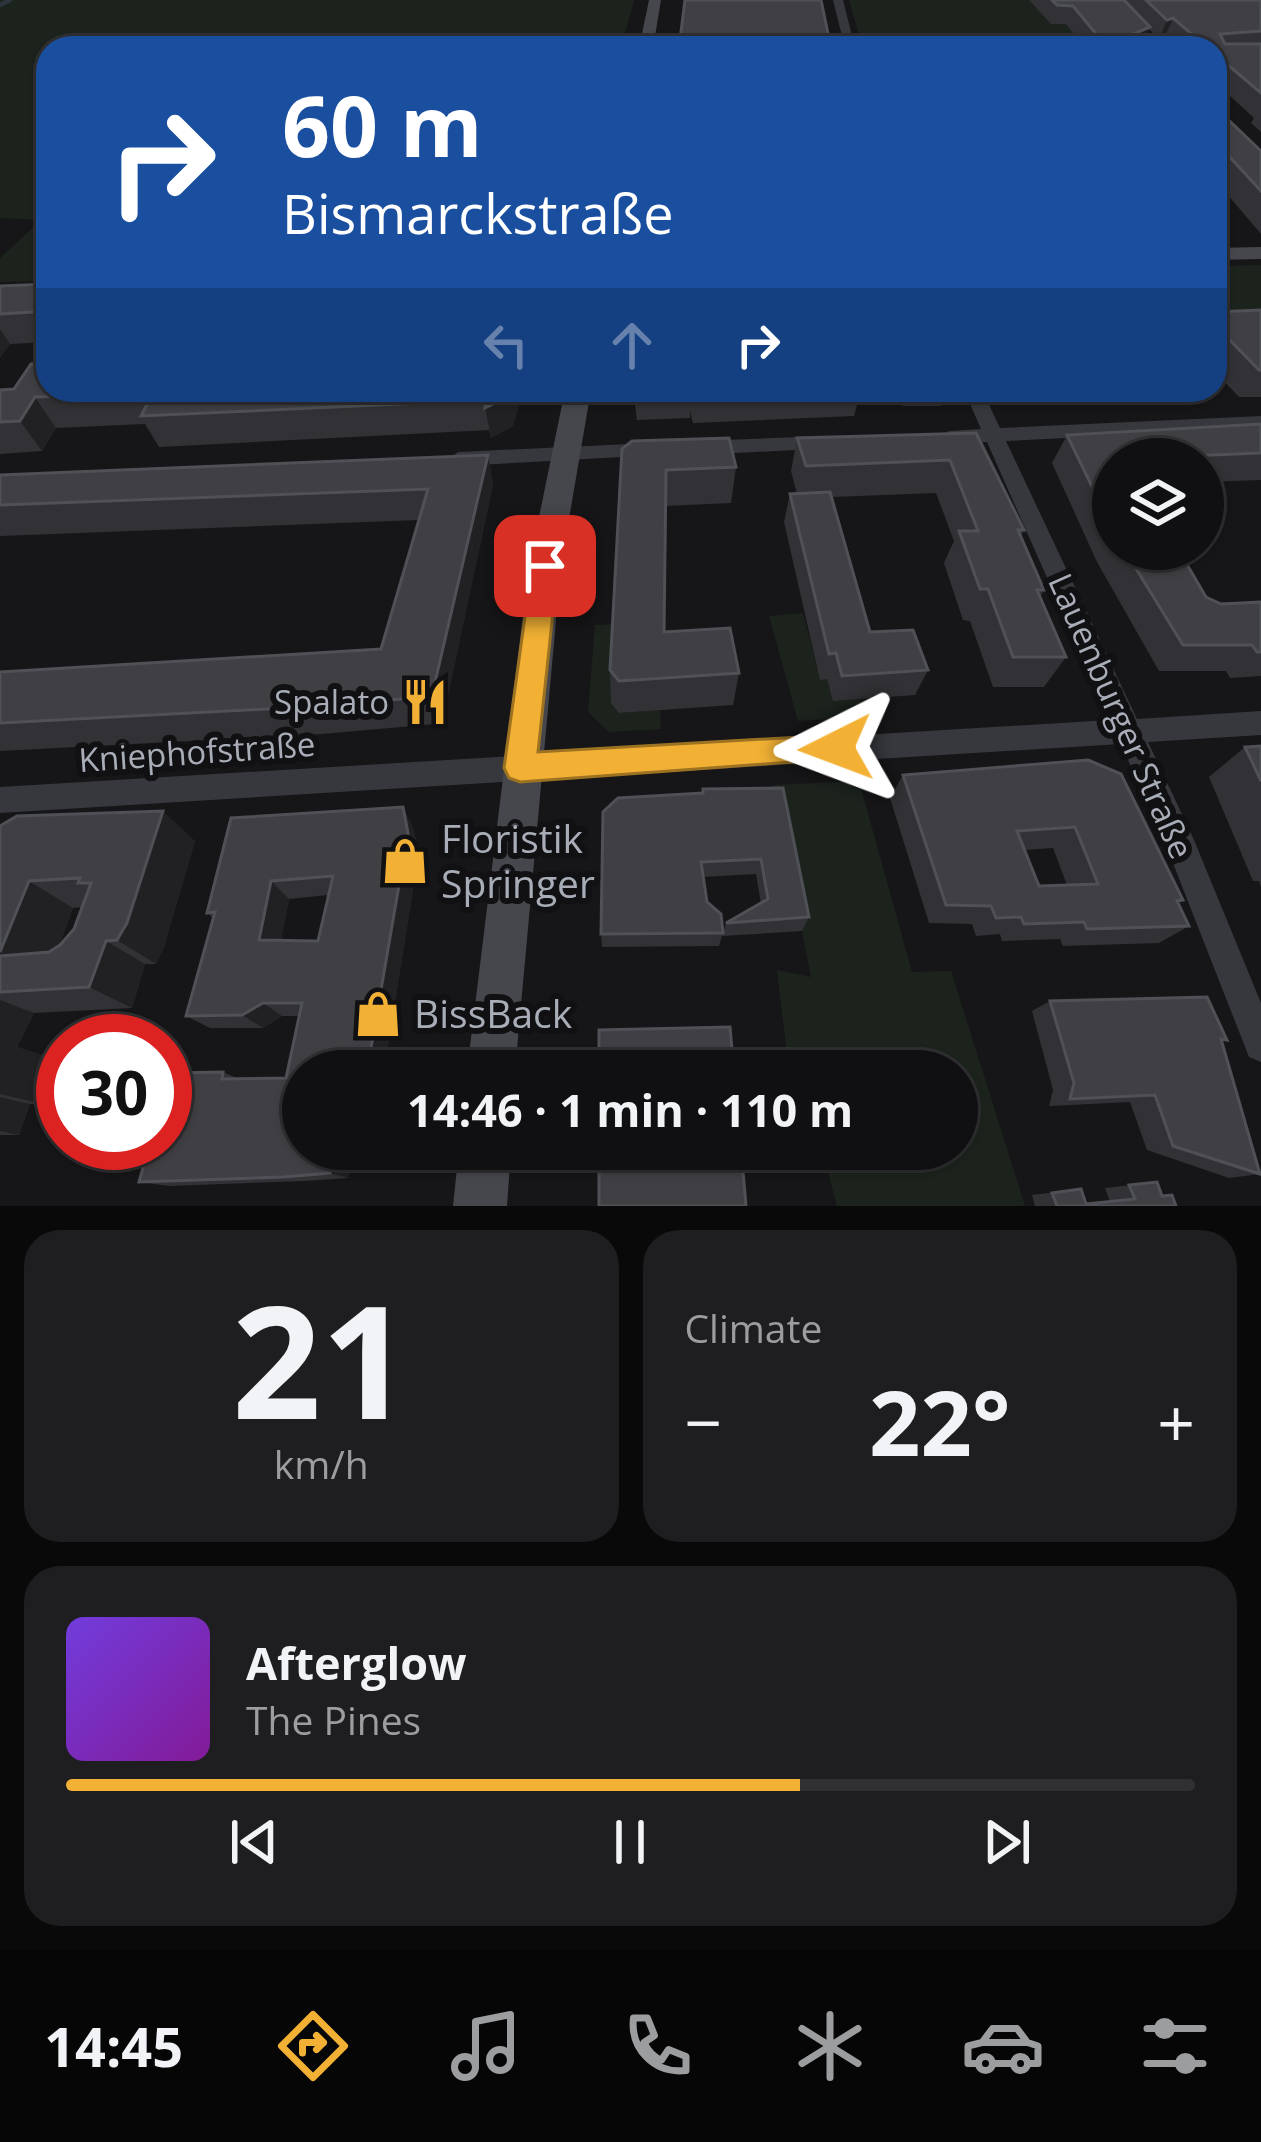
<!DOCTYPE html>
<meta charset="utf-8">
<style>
body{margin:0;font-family:"Open Sans",sans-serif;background:#1e1e20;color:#f1f3f6;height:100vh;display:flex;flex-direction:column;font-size:45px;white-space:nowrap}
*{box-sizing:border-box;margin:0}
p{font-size:39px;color:#9c9d9f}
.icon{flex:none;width:66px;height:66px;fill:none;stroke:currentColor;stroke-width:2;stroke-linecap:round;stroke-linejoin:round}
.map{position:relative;height:1206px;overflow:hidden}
.details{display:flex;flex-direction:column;gap:24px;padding:24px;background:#09090a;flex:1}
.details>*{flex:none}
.hud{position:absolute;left:36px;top:36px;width:1191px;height:366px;border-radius:36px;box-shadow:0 3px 9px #0004,0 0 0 3px #303032;background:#1a4fa0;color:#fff;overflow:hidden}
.fabs{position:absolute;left:1092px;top:438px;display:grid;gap:24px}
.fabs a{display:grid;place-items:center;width:132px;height:132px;border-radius:50%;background:#101012;box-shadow:0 3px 9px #0004,0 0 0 3px #303032;font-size:60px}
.speed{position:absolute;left:36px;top:1014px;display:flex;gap:24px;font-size:60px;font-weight:700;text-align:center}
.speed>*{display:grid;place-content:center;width:156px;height:156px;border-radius:50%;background:#101012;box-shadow:0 3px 9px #0004,0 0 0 3px #303032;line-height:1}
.speed .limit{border:18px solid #d22;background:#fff;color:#111}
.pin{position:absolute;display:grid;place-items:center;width:102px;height:102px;color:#fff;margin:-51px;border-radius:24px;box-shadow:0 6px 18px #0006}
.me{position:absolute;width:132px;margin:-66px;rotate:267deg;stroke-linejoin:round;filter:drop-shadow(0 0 9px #0008)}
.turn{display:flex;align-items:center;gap:42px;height:252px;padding:0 48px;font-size:54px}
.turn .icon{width:156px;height:156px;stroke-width:2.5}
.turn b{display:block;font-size:84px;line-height:102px}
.lanes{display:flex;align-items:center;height:114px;padding:0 48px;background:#0003;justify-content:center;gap:60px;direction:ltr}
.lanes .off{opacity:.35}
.big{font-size:90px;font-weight:700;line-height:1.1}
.details .card{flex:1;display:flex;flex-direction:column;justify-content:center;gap:18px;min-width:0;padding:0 42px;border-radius:36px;background:#1e1e20}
.details .dial{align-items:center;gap:0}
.dial b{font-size:156px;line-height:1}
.song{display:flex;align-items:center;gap:36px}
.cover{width:144px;height:144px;border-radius:18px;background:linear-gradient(135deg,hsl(260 70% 55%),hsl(290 70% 35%))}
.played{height:12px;border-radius:6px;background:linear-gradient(90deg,#f2b134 65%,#303032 65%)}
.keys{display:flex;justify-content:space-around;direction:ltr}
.heat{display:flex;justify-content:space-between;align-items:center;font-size:66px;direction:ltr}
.details .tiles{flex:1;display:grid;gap:24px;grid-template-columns:1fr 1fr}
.card:last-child{grid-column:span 2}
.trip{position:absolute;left:282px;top:1050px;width:696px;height:120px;border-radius:60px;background:#101012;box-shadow:0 3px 9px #0004,0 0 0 3px #303032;font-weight:700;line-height:120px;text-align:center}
.dock{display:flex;height:192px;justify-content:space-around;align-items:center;background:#060607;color:#9c9d9f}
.dock .icon{width:84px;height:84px}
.dock .selected{color:#f2b134}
.dock b{font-size:54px;color:#f1f3f6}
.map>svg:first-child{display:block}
.green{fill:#1c231d}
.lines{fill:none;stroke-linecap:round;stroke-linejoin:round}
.stream{stroke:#2c353c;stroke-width:4.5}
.street{fill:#37383d;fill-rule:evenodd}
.secondary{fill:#45474d;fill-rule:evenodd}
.wall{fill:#323236;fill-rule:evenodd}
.shaded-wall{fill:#212124}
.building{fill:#3f3f44;stroke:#4f5156;stroke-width:3;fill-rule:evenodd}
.route{fill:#f2b134;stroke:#9d7322;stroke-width:3}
.labels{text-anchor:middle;stroke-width:12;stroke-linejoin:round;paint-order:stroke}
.poi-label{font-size:33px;fill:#a8adb8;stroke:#111113;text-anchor:end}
.street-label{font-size:33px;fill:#a8adb8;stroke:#111113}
.near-poi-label{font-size:39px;fill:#a8adb8;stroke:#111113;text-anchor:start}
</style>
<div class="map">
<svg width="1261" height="1206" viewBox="0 0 1261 1206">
<rect width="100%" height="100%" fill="#161618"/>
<path class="green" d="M0,0H634L621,48H48V281L0,282V258L41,220L0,218Z
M849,0H1099L1144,48H863Z
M1261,265V338L1215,339V266Z
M803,613L820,679H827L833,700L860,699L866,717L798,721L769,616Z
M615,624L620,713L660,710L661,729L609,732L588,712L595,625Z
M859,781L912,972L951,971L1025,1206H837L822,1149H957V1071H789L777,970L811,977L773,785Z"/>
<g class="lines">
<path class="stream" d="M0,5L10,0"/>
<path class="street" d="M833,0H843L855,48H845Z
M1105,0H1115L1161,48H1150Z
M1215,106L1261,150V162L1215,117Z
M964,390H982L1000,428L1261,416V428L1006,441L1137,719L1261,711V735L1148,742L1194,840L1261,1003V1062L1249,1057L1169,853L1121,744L0,813V787L1110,720L987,442L949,443L939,437L949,431L981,429Z
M825,436L835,443L832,448L698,455L688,448L698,441Z
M651,443L658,445V455L458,466L448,459L458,452Z"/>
<path class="secondary" d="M649,0H661L653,48H639Z
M1261,247V259L1215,260V248Z
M565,390H591L561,566L515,1071H467L529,566Z
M459,1149H511L507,1206H453Z"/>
</g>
<path class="wall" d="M1029,0H1261V132L1251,123L1254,118L1215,82V48H1177L1165,37L1159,39L1149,29L1142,46L1138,48H1085L1066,24H1051Z
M1215,111L1261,151V234L1215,180Z
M48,284V342L10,344L0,357V286Z
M1261,310V397H1239L1215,372V312Z
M0,390H523L513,426L491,438L489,430L159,447L145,424L56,428L42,451L0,454Z
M633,390H861L854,416L693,423L690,411V418L637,420Z
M898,390H947L941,406H903Z
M1261,424V480L1203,482V459H1113V549H1178L1206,597L1221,604L1261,602V676L1230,678L1226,671H1159L1097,562L1052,463L1067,435Z
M976,433L1024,530L1021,536L1044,590L1040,597L1066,657L1044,687H993L970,621L963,620L944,563L954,541L936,493L832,497L870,632L928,670L915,695L833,701L827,679L820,680L784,522L790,494H797L791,471L797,438Z
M622,449L736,467L731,503L665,506L664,632L739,673L733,705L619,713L611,703L610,670Z
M488,455L493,485L443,718L435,724L322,734L0,751V672L381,649L419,520L0,536V475Z
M1261,746V887L1259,881H1253L1209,777L1245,747Z
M1088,760L1183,900L1178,903L1189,926L1159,943L1063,946L1060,939L1002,941L1000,934L976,936L972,924L929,923L890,798L903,775ZM1053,848L1067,885L1039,886L1024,850Z
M703,789L809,917L802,931L722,936L726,923L761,904L756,874L703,877L707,902L723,933L719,946L602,947L601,934L702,793Z
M403,807L413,828L419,852L368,1170L349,1169L348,1178L304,1181L169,1186L139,1182L223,1072L239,1079L286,1078L300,1016H282L263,1028H210L186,1016L213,918L207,913ZM328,895L318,941L281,940L289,899Z
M0,826L195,841L164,947L156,964H145L132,1008L34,1013L17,1047L48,1057L42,1104H30L19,1135H0ZM82,907L74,929L59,946L73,908Z
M1050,1001L1227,1040L1221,1042L1260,1174L1229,1178L1147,1150L1130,1102L1049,1106L1053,1090L1032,1011Z
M1157,1182L1162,1196L1176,1206H1035L1032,1195L1081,1189L1086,1204L1110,1202L1105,1188Z"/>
<path class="shaded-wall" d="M1173,18L1165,37L1159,39L1167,20Z
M1150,27L1142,46L1120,48L1124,38Z
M0,329L10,344L0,357Z
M511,390H523L513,426L491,438L485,408Z
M35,397L56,428L42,451L20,421Z
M488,455L493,485L443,718L435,724L425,697Z
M403,807L413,828L419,852L384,1071H367Z
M163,811L195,841L164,947L156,964L117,940Z
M29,881L73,908L47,979L0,957V952Z
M271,881L289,899L278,956L259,940Z
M106,941L145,964L132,1008L89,987Z
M0,1000L34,1013L17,1047L48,1057L42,1104L0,1094Z
M263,1003L282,1016L263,1028L242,1015Z
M0,1097L30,1104L19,1135L0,1131Z
M354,1149H371L368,1170L351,1165Z
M331,1164L349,1169L348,1178L330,1173Z"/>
<path class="building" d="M685,0H821L831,48H679Z
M1052,0H1124L1150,27L1124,38L1133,48H1108L1105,45L1110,41H1102L1073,6L1057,5Z
M1146,0H1261V31L1220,34L1225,44H1261V93L1215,54V48H1208L1173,18L1167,20Z
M1215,111H1219L1261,151V191L1215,141Z
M48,284V311L0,314V286Z
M1261,310V370H1259L1215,325V312Z
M48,363V390H511L509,396L485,408L486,400L141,416L153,393L35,397L20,421L0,422V390L14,389L31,364Z
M637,390H692L637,393Z
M694,390H813L695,395Z
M1261,424V453L1113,459V530L1067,435Z
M976,433L1024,530H1018L1044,590H1037L1066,657H1013L988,589H980L959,531H978L950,460L806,466L797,438Z
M729,438L736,467L666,470L664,632L730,628L739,673L619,681L610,670L622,449L632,441Z
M488,455L433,691L425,697L306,707L0,723V672L381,649L428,489L0,505V475Z
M830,492L870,632L913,630L928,670L842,676L836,653L829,654L790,494Z
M1124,549H1178L1206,597L1221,604L1261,602V652H1257L1252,645H1183Z
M1261,746V781L1245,747Z
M1088,760L1121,774L1183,900L1177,901L1189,926L1087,929L1084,922L1024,924L1021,917L996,918L991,906L946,905L903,775ZM1075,827L1098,884L1039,886L1017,831Z
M783,788L809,917L726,923L768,899L761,859L701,862L707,902L721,914L723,933L601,934L603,812L618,798L703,793V789Z
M403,807L408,833L367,1071H303V1149H354L351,1165L331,1164L330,1173L283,1177L139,1182L150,1143H165V1092L170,1073L223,1072L222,1079L286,1078L302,1003H263L242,1015L186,1016L215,912L207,913L231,818ZM333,876L318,941L259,940L271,881Z
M163,811L127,923L117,940L106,941L89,987L0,992V956L49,952L60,945L74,929L91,883H78L80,878L29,881L0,952V826L17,816Z
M1207,997L1227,1040L1221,1039L1260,1174L1173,1146L1155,1095L1070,1099L1074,1083L1050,1001Z
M730,1027L734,1071H599V1030Z
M599,1149H741L746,1206H599Z
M1157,1182L1162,1196L1172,1195L1176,1206H1057L1052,1193L1081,1189L1086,1204L1135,1199L1129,1185Z"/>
<path class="route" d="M545,556L558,566L538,752L836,735L847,739L852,748L847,758L520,782L509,778L504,768L532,566Z"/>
<defs>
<symbol id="restaurant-bare" viewBox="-9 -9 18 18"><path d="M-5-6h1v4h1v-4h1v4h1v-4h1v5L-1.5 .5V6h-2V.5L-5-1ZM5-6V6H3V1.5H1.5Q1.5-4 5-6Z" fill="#f2b134" stroke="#111113" stroke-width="2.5" paint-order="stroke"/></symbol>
<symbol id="shop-bare" viewBox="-9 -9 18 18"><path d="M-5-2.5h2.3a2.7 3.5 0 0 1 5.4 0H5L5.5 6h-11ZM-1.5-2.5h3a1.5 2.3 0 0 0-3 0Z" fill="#f2b134" stroke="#111113" stroke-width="2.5" paint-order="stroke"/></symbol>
</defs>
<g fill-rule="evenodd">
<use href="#restaurant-bare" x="392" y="669" width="66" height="66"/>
<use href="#shop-bare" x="372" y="828" width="66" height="66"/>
<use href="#shop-bare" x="345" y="981" width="66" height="66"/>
</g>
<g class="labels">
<g class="poi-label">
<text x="389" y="714">Spalato</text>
</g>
<g class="street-label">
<text transform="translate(1121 716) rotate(66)" y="12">Lauenburger Straße</text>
<text transform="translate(197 752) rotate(-4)" y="12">Kniephofstraße</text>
</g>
<g class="near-poi-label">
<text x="441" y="853">Floristik<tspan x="441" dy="45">Springer</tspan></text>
<text x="414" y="1028">BissBack</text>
</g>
</g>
</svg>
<div class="fabs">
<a><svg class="icon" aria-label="layers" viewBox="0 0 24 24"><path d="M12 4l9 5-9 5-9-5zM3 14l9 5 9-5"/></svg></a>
</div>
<div class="speed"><div class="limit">30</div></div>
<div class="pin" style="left:545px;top:566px;background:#d93025"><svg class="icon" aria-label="arrive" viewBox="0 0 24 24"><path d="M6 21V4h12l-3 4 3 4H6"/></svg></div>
<svg class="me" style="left:836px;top:748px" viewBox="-20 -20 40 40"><path d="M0-17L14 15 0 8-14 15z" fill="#f2b134" stroke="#fff" stroke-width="4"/></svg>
<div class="trip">14:46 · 1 min · 110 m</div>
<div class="hud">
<div class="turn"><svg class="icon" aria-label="right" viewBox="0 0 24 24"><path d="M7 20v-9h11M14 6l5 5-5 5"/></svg><div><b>60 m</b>Bismarckstraße</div></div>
<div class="lanes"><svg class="icon off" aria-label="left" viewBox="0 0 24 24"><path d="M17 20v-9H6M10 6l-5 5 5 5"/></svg><svg class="icon off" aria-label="ahead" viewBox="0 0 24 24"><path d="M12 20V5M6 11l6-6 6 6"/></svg><svg class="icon" aria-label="right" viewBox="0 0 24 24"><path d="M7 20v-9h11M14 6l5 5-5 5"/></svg></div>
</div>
</div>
<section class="details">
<div class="tiles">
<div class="card dial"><b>21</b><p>km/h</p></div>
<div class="card"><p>Climate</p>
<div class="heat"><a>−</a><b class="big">22°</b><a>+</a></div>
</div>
<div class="card">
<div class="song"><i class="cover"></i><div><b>Afterglow</b><p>The Pines</p></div></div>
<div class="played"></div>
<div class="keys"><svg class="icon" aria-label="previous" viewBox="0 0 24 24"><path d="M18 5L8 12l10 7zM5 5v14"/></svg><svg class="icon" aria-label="pause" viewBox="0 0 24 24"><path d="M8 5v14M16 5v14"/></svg><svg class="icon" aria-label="next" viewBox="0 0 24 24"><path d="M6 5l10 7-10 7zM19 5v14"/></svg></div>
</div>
</div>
</section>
<nav class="dock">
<b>14:45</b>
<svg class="icon selected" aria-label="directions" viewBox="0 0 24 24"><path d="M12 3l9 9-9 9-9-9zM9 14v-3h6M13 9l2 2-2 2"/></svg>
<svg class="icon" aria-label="music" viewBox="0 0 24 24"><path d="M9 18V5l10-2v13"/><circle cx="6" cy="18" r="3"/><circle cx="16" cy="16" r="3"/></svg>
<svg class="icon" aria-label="phone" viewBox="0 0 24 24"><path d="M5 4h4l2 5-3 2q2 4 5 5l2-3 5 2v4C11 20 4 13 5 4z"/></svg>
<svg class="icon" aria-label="climate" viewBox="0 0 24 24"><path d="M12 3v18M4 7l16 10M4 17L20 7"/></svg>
<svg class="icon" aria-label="car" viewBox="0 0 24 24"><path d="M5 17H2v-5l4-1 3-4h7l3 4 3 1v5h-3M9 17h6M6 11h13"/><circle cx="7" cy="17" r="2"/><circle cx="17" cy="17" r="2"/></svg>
<svg class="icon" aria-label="filters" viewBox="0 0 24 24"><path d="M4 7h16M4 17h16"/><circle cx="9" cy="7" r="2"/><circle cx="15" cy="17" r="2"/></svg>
</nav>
